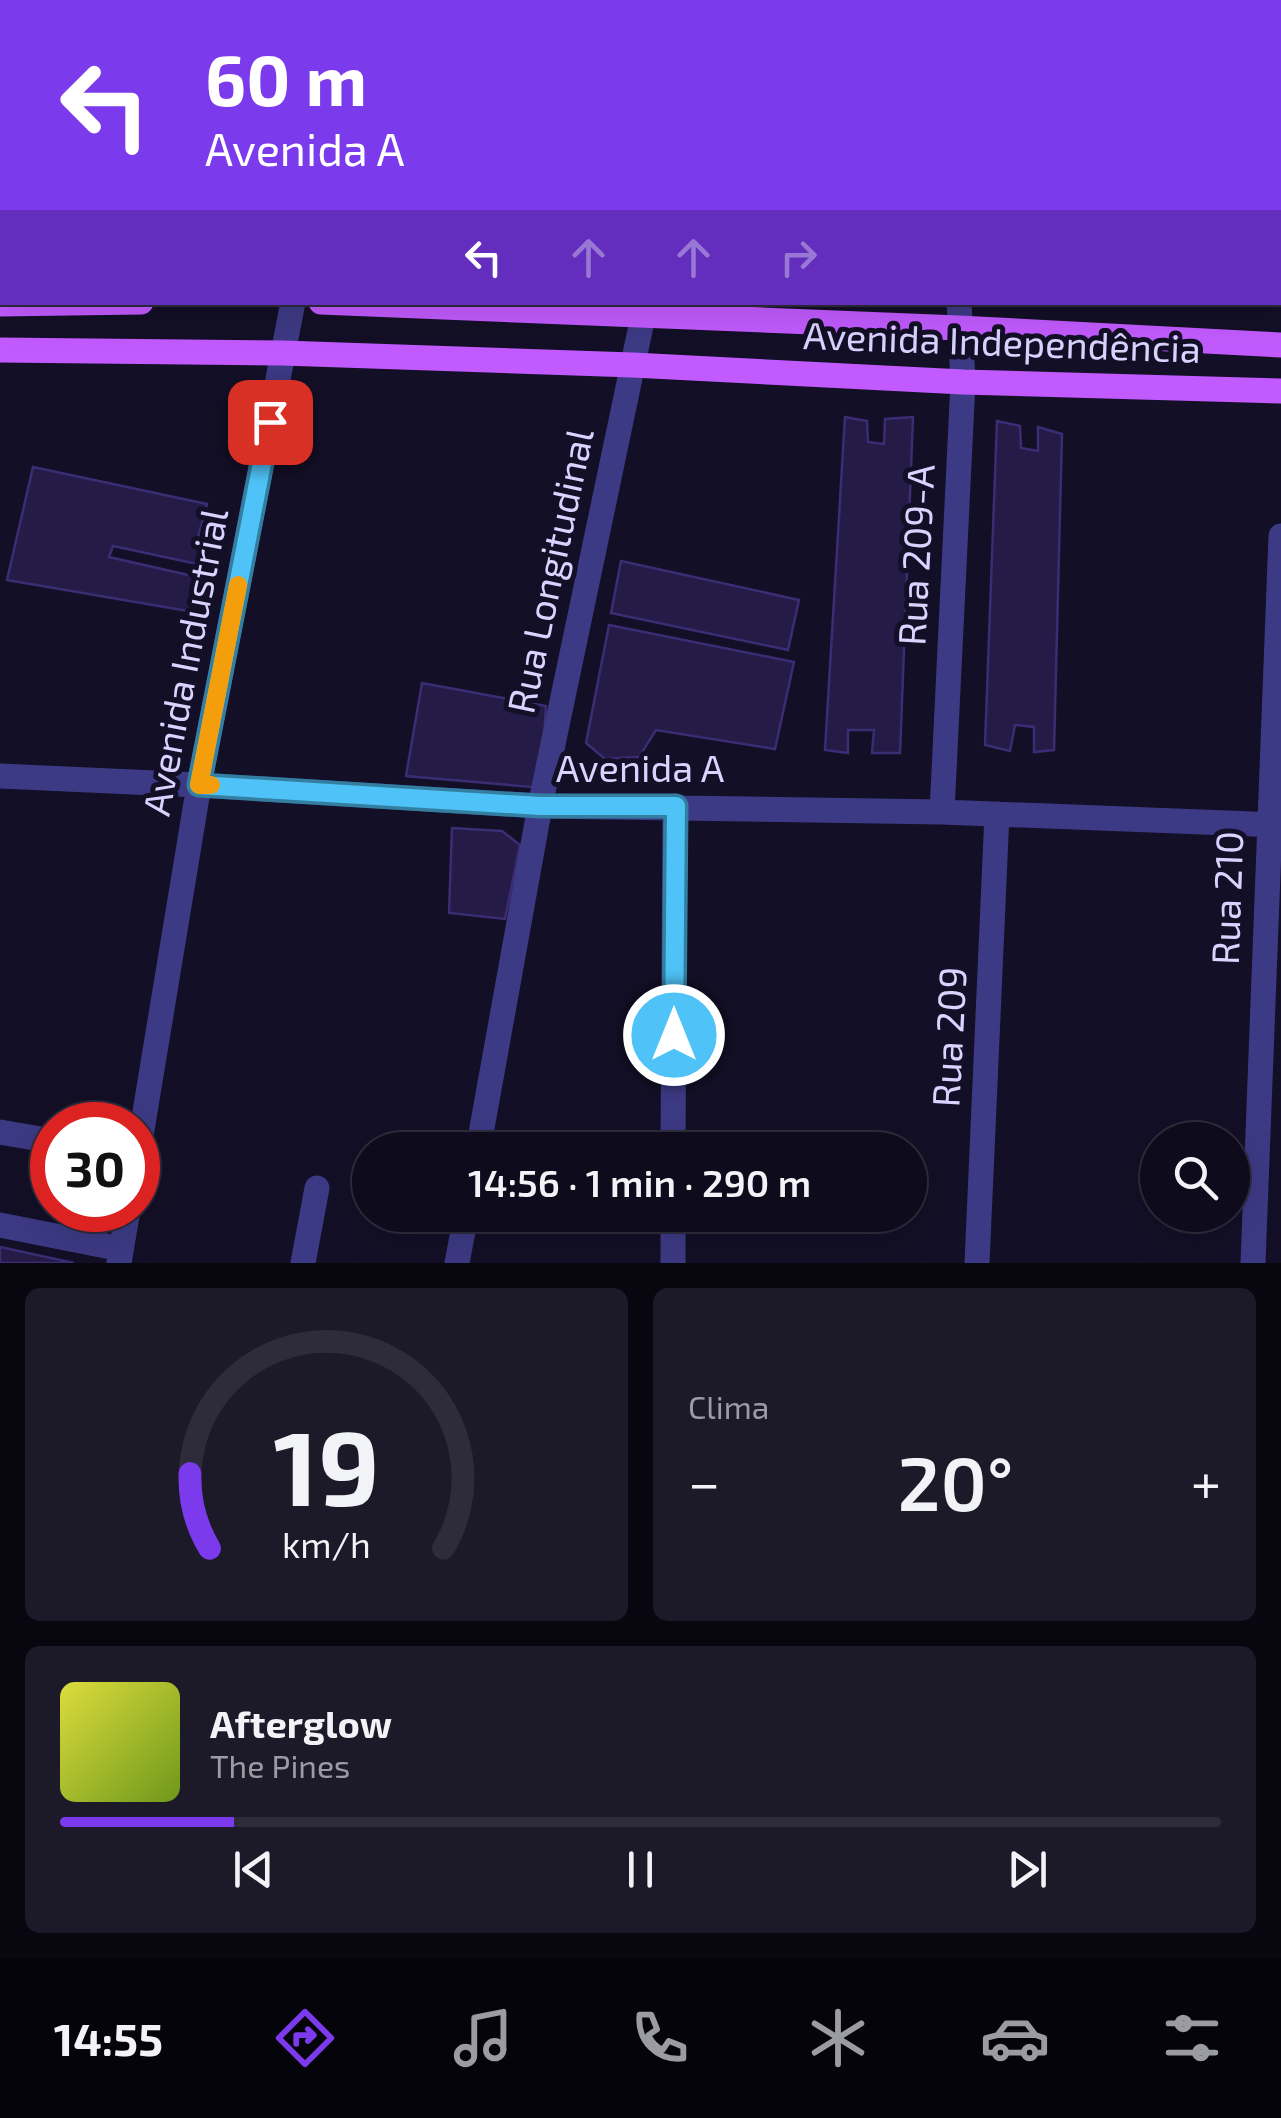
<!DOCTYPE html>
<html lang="pt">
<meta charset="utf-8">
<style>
body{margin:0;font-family:"Exo 2",sans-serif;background:#1c1929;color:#f1f3f6;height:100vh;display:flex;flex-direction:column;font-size:38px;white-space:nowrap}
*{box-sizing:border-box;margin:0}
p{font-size:32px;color:#9b9ba3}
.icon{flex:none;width:55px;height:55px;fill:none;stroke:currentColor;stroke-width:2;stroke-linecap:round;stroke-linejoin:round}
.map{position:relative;height:1263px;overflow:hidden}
.side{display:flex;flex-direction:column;gap:25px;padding:25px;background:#08060f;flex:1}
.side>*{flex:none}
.top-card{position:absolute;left:0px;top:0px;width:1282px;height:305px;box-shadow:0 10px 40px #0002,0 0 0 2px #2e2b3b;background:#7c3aed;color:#fff;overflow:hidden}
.fabs{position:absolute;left:1140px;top:1122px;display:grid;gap:20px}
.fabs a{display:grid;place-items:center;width:110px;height:110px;border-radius:50%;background:#0e0b1c;box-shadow:0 10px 40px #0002,0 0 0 2px #2e2b3b;font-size:50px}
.speed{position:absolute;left:30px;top:1102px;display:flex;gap:20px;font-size:50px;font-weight:700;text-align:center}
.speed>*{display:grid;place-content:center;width:130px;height:130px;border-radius:50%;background:#0e0b1c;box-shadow:0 10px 40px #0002,0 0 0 2px #2e2b3b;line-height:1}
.speed .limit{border:15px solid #d22;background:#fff;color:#111}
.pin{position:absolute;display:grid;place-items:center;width:85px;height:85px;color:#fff;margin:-42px;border-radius:20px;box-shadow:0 5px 15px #0006}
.me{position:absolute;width:110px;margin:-55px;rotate:0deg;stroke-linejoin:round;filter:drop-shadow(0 0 8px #0008)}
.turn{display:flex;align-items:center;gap:35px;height:210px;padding:0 40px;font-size:45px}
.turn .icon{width:130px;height:130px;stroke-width:2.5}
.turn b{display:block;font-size:70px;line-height:85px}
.lanes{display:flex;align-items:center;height:95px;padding:0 40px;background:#0003;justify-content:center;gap:50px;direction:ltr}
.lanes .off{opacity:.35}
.big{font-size:75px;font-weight:600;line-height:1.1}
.side .widget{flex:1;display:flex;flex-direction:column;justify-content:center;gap:15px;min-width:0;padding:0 35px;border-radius:15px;background:#1c1929}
.side .dial{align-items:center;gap:0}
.dial svg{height:260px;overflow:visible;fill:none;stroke:#2e2b3b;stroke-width:7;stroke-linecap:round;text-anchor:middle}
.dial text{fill:#f1f3f6;stroke:none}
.song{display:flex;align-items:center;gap:30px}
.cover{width:120px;height:120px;border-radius:15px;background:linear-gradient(135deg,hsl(60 70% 55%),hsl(80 70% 35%))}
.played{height:10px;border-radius:5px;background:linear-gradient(90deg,#7c3aed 15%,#2e2b3b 15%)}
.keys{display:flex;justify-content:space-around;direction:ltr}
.heat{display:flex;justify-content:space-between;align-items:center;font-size:55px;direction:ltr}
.side .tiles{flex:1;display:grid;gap:25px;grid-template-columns:1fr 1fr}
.widget:last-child{grid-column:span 2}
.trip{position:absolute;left:352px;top:1132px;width:575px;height:100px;border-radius:50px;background:#0e0b1c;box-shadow:0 10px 40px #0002,0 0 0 2px #2e2b3b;font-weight:600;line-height:100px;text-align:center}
.tabs{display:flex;height:160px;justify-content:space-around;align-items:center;background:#06040b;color:#9b9ba3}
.tabs .icon{width:70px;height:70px}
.tabs .on{color:#7c3aed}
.tabs b{font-size:45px;color:#f1f3f6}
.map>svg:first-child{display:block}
.building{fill:#241b47;stroke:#3b2d73;stroke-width:2.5}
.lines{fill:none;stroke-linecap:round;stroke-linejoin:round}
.minor{stroke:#3d3a85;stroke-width:25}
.major{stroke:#c25bff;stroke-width:25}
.route-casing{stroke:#337fa1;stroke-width:25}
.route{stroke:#4fc3f7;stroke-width:18}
.slow{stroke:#f59e0b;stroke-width:18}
.labels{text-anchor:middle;stroke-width:10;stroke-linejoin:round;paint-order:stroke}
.street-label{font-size:38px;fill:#d9d4ff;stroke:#130f26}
</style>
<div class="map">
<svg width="1281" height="1263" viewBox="0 0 1281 1263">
<rect width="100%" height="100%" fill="#130f26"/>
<path class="building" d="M845,417L867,421L868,442L884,444L885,419L913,417L900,753H872L874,730H848V753L825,750Z
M997,421L1020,426L1021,448L1038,451V427L1062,434L1054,750L1034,752V727L1015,725L1010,751L985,745Z
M33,467L207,504L197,541L208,544L202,565L113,546L109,557L197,577L188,611L7,580Z
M621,561L799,600L788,650L611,613Z
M609,625L794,662L775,749L656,730L639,757L605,759L586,743Z
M422,683L546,706L542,768L532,787L406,776Z
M452,828L502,831L520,845L505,919L449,913Z
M0,1247L74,1263H0Z"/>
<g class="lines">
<path class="minor" d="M350,2L351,0
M707,2V0
M966,2V0
M0,776L199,785L540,806L942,812L1281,825
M942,812L963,382L959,302
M0,1132L52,1141
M478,1150L540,806L646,302
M673,1150L675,806
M138,1154L199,785L293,302
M0,1225L121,1249
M119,1263L128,1210
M303,1263L317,1188
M457,1263L466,1215
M673,1263V1215
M977,1263L997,814
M1253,1263L1281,536"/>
<path class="major" d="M321,302L959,328L1281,345
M0,304L141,302
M0,350L283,353L633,365L963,382L1281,391"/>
</g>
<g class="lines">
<defs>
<path id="route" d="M270,422L199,785L540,806H676L674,1035"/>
</defs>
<use href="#route" class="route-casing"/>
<use href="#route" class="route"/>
<path class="slow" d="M211,785H199L238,585"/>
</g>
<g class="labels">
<g class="street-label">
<text transform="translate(1002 343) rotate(2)" y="13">Avenida Independência</text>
<text transform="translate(917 555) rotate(-87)" y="13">Rua 209-A</text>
<text transform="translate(551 571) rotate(-78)" y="13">Rua Longitudinal</text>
<text transform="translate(186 662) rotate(-79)" y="13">Avenida Industrial</text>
<text x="640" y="782">Avenida A</text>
<text transform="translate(1228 898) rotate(-88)" y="13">Rua 210</text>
<text transform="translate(950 1037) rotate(-87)" y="13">Rua 209</text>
</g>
</g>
</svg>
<div class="fabs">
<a><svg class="icon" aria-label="search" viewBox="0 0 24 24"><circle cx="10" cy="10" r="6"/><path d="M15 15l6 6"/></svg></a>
</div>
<div class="speed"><div class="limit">30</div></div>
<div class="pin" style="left:270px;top:422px;background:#d93025"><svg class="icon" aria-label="arrive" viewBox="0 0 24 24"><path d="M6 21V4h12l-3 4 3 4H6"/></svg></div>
<svg class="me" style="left:674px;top:1035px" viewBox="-20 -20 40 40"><circle r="17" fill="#4fc3f7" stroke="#fff" stroke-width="3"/><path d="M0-11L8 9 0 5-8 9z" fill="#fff"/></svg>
<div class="trip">14:56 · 1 min · 290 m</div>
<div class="top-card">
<div class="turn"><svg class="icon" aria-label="left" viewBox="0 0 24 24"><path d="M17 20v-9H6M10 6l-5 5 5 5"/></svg><div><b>60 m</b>Avenida A</div></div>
<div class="lanes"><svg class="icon" aria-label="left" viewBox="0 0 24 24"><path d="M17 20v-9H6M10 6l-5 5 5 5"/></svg><svg class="icon off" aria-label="ahead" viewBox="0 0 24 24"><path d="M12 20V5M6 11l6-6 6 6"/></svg><svg class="icon off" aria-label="ahead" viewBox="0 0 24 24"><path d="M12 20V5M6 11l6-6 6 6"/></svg><svg class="icon off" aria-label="right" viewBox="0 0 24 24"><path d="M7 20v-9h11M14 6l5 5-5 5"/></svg></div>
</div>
</div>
<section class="side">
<div class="tiles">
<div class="widget dial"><svg viewBox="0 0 100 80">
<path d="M14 69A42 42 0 1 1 86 69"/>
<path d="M14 69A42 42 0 0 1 8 46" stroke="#7c3aed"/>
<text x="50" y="56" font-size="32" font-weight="700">19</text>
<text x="50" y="72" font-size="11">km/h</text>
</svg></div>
<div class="widget"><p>Clima</p>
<div class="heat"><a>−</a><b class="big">20°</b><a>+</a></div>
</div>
<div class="widget">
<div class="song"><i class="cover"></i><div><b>Afterglow</b><p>The Pines</p></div></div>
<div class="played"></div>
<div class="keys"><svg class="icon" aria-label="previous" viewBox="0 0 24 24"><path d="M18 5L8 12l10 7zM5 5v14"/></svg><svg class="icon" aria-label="pause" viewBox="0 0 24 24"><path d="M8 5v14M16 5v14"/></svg><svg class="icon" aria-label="next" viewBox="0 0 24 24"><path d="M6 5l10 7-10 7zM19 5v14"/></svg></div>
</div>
</div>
</section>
<nav class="tabs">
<b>14:55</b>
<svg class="icon on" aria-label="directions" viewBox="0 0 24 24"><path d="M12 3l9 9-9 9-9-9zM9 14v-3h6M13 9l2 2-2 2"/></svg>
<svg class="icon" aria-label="music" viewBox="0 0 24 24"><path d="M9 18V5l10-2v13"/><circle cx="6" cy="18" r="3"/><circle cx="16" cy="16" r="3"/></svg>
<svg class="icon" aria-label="phone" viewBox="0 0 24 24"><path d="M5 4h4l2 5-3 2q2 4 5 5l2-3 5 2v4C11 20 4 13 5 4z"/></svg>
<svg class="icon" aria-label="climate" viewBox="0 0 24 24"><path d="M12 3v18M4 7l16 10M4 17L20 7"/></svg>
<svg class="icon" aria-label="car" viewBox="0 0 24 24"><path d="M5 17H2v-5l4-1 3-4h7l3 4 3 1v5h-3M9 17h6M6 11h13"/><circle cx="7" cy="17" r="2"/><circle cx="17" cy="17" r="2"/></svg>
<svg class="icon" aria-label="filters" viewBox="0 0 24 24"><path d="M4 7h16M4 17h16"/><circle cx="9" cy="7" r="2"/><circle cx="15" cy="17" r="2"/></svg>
</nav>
